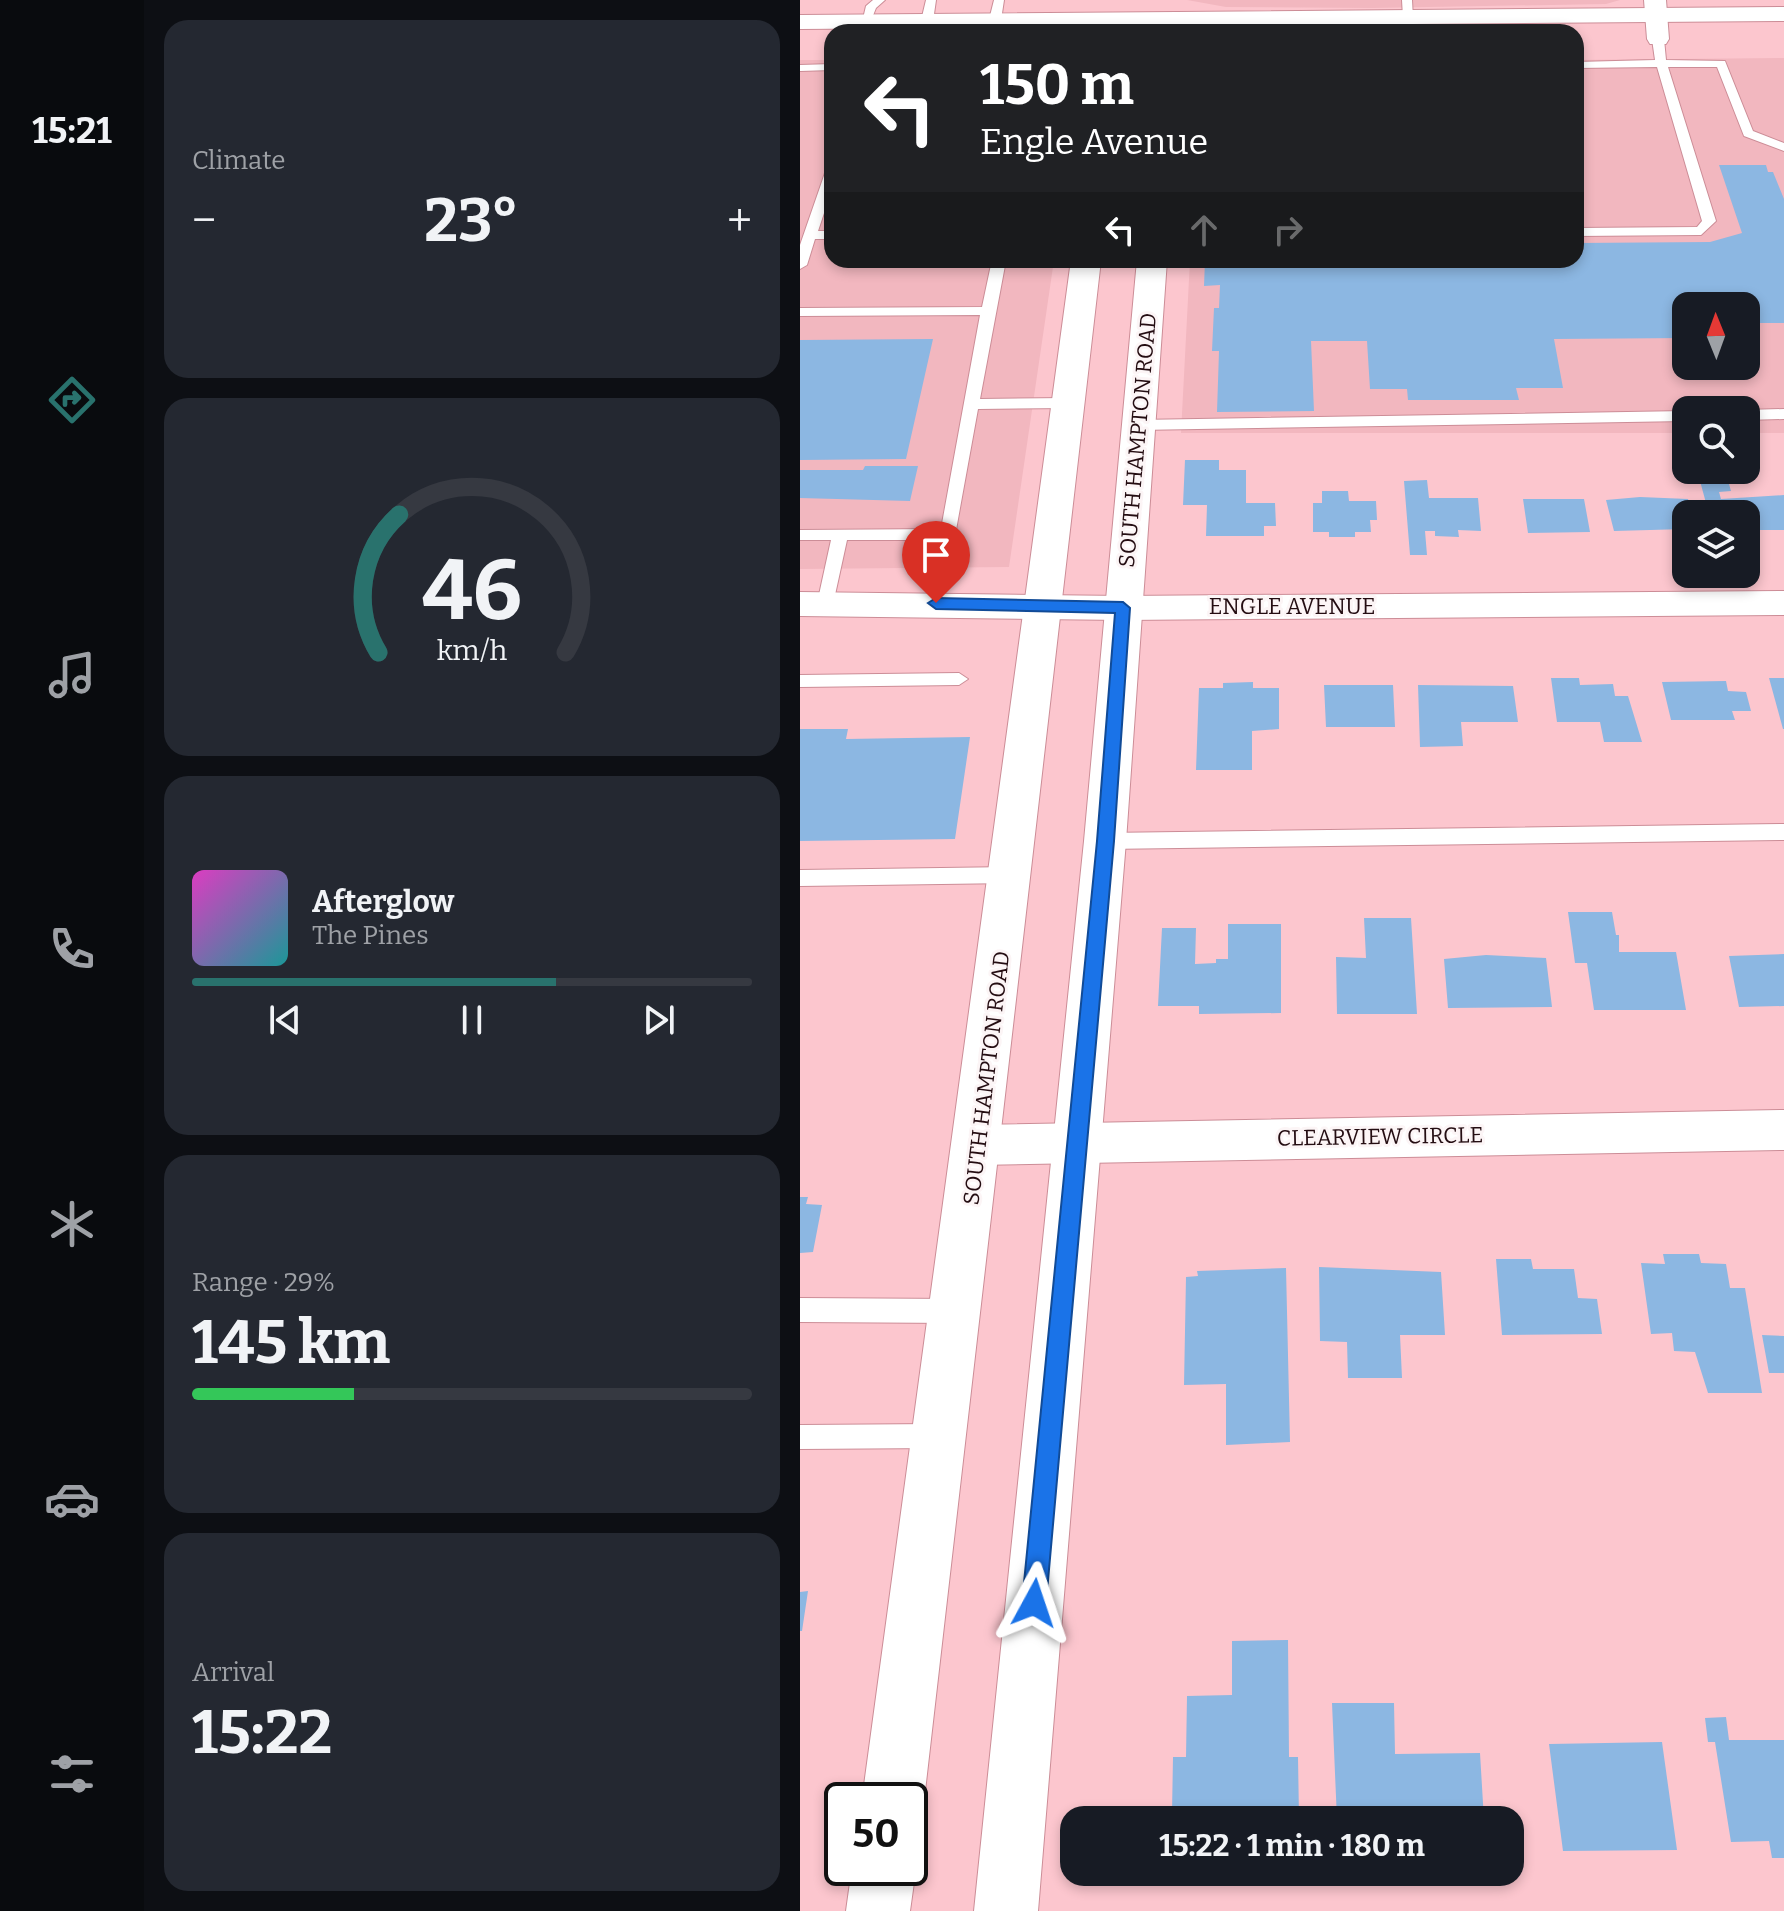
<!DOCTYPE html>
<meta charset="utf-8">
<style>
body{margin:0;font-family:Bitter,serif;background:#242831;color:#f1f3f6;height:100vh;display:flex;flex-direction:column;font-size:30px;white-space:nowrap}
*{box-sizing:border-box;margin:0}
p{font-size:26px;color:#9ea1a6}
.icon{flex:none;width:44px;height:44px;fill:none;stroke:currentColor;stroke-width:2;stroke-linecap:round;stroke-linejoin:round}
.map{position:relative;flex:1;overflow:hidden}
.sheet{display:flex;flex-direction:column;gap:20px;padding:20px;background:#0d0f14;width:656px}
.sheet>*{flex:none}
.banner{position:absolute;left:24px;top:24px;width:760px;height:244px;border-radius:24px;box-shadow:0 4px 12px #0003;background:#202124;color:#fff;overflow:hidden}
.needle{width:52px;rotate:359deg}
.controls{position:absolute;left:872px;top:292px;display:grid;gap:16px}
.controls a{display:grid;place-items:center;width:88px;height:88px;border-radius:16px;background:#171b24;box-shadow:0 4px 12px #0003;font-size:40px}
.speed{position:absolute;left:24px;top:1782px;display:flex;gap:16px;font-size:40px;font-weight:700;text-align:center}
.speed>*{display:grid;place-content:center;width:104px;height:104px;border-radius:50%;background:#171b24;box-shadow:0 4px 12px #0003;line-height:1}
.speed .limit{border:4px solid #111;border-radius:12px;background:#fff;color:#111}
.pin{position:absolute;display:grid;place-items:center;width:68px;height:68px;color:#fff;margin:-82px -34px;border-radius:50% 50% 50% 0;rotate:-45deg;box-shadow:0 0 8px #0007}
.pin .icon{rotate:45deg}
.me{position:absolute;width:88px;margin:-44px;rotate:5deg;stroke-linejoin:round;filter:drop-shadow(0 0 6px #0008)}
.turn{display:flex;align-items:center;gap:28px;height:168px;padding:0 24px;font-size:36px}
.turn .icon{width:104px;height:104px;stroke-width:2.5}
.turn b{display:block;font-size:56px;line-height:68px}
.lanes{display:flex;align-items:center;height:76px;padding:0 24px;background:#0003;justify-content:center;gap:40px;direction:ltr}
.lanes .off{opacity:.35}
.big{font-size:60px;font-weight:700;line-height:1.1}
.sheet .widget{flex:1;display:flex;flex-direction:column;justify-content:center;gap:12px;min-width:0;padding:0 28px;border-radius:24px;background:#242831}
.sheet .dial{align-items:center;gap:0}
.dial svg{height:208px;overflow:visible;fill:none;stroke:#363941;stroke-width:7;stroke-linecap:round;text-anchor:middle}
.dial text{fill:#f1f3f6;stroke:none}
.song{display:flex;align-items:center;gap:24px}
.cover{width:96px;height:96px;border-radius:12px;background:linear-gradient(135deg,hsl(310 70% 55%),hsl(180 70% 35%))}
.played{height:8px;border-radius:4px;background:linear-gradient(90deg,#29726d 65%,#363941 65%)}
.keys{display:flex;justify-content:space-around;direction:ltr}
.heat{display:flex;justify-content:space-between;align-items:center;font-size:44px;direction:ltr}
.charge{height:12px;border-radius:6px;background:linear-gradient(90deg,#34c759 29%,#363941 0)}
.trip{position:absolute;left:260px;top:1806px;width:464px;height:80px;border-radius:24px;background:#171b24;box-shadow:0 4px 12px #0003;font-weight:700;line-height:80px;text-align:center}
main{display:flex;flex:1;min-height:0}
.dock{display:flex;flex-direction:column;width:144px;justify-content:space-around;align-items:center;background:#090b0e;color:#9ea1a6}
.dock .icon{width:56px;height:56px}
.dock .selected{color:#29726d}
.dock b{font-size:36px;color:#f1f3f6}
.map>svg:first-child{display:block}
.built{fill:#f2b7bf;fill-rule:evenodd}
.building{fill:#8cb7e2}
.lines{fill:none;stroke-linecap:round;stroke-linejoin:round}
.lane-casing{stroke:#cc8d97;stroke-width:2}
.street-casing{stroke:#cc8d97;stroke-width:2}
.secondary-casing{stroke:#cc8d97;stroke-width:2}
.lane{fill:#fff;fill-rule:evenodd}
.street{fill:#fff;fill-rule:evenodd}
.secondary{fill:#fff;fill-rule:evenodd}
.route{fill:#1a73e8;stroke:#114b97;stroke-width:2}
.labels{text-anchor:middle;stroke-width:6;stroke-linejoin:round;paint-order:stroke}
.street-label{font-size:22px;fill:#240d12;stroke:#fcf5f6}
</style>
<main>
<nav class="dock">
<b>15:21</b>
<svg class="icon selected" aria-label="directions" viewBox="0 0 24 24"><path d="M12 3l9 9-9 9-9-9zM9 14v-3h6M13 9l2 2-2 2"/></svg>
<svg class="icon" aria-label="music" viewBox="0 0 24 24"><path d="M9 18V5l10-2v13"/><circle cx="6" cy="18" r="3"/><circle cx="16" cy="16" r="3"/></svg>
<svg class="icon" aria-label="phone" viewBox="0 0 24 24"><path d="M5 4h4l2 5-3 2q2 4 5 5l2-3 5 2v4C11 20 4 13 5 4z"/></svg>
<svg class="icon" aria-label="climate" viewBox="0 0 24 24"><path d="M12 3v18M4 7l16 10M4 17L20 7"/></svg>
<svg class="icon" aria-label="car" viewBox="0 0 24 24"><path d="M5 17H2v-5l4-1 3-4h7l3 4 3 1v5h-3M9 17h6M6 11h13"/><circle cx="7" cy="17" r="2"/><circle cx="17" cy="17" r="2"/></svg>
<svg class="icon" aria-label="filters" viewBox="0 0 24 24"><path d="M4 7h16M4 17h16"/><circle cx="9" cy="7" r="2"/><circle cx="15" cy="17" r="2"/></svg>
</nav>
<section class="sheet">
<div class="widget"><p>Climate</p>
<div class="heat"><a>−</a><b class="big">23°</b><a>+</a></div>
</div>
<div class="widget dial"><svg viewBox="0 0 100 80">
<path d="M14 69A42 42 0 1 1 86 69"/>
<path d="M14 69A42 42 0 0 1 22 16" stroke="#29726d"/>
<text x="50" y="56" font-size="32" font-weight="700">46</text>
<text x="50" y="72" font-size="11">km/h</text>
</svg></div>
<div class="widget">
<div class="song"><i class="cover"></i><div><b>Afterglow</b><p>The Pines</p></div></div>
<div class="played"></div>
<div class="keys"><svg class="icon" aria-label="previous" viewBox="0 0 24 24"><path d="M18 5L8 12l10 7zM5 5v14"/></svg><svg class="icon" aria-label="pause" viewBox="0 0 24 24"><path d="M8 5v14M16 5v14"/></svg><svg class="icon" aria-label="next" viewBox="0 0 24 24"><path d="M6 5l10 7-10 7zM19 5v14"/></svg></div>
</div>
<div class="widget"><p>Range · 29%</p><b class="big">145 km</b><div class="charge"></div></div>
<div class="widget"><p>Arrival</p><b class="big">15:22</b></div>
</section>
<div class="map">
<svg width="984" height="1911" viewBox="0 0 984 1911">
<rect width="100%" height="100%" fill="#fcc6ce"/>
<path class="built" d="M387,0H820L806,4L572,8L426,7Z
M984,58V433H946V410H886V433H381L390,260H776V60ZM886,306H946V366H886Z
M0,60H32V260H254L209,567L0,569Z"/>
<path class="building" d="M919,165H966L968,172H973L984,199V323H946V306H886V338L754,339L763,388H716L719,400H608L607,389H570L567,341H511L514,411L417,412L419,351H412L414,308H419L420,285L404,286L405,260H776V243L910,242L942,233Z
M133,339L106,459L0,460V340Z
M385,460H419V470H446V503H475L476,526H464V536H406L407,505H383Z
M65,466H118L110,501L0,498V470H63Z
M897,470H925L931,491L919,492L921,499L984,495V530H946V514H909Z
M627,480L629,498H678L681,531L658,530L659,537L635,536V531H625L627,555H610L604,481Z
M522,491H548L549,501H576L577,520H570L571,532H555V537H529V532H513V503H522Z
M840,497L888,499L892,514H886V529L814,531L806,500Z
M723,499H784L790,532L728,533Z
M751,678H779L780,685L813,684L815,696H828L842,742H804L800,722H757Z
M969,678H984V729H983Z
M926,681L928,691L946,692L951,711H932L935,720H871L862,682Z
M453,682V688H479V729L452,731V770H396L399,688H423V683Z
M524,685H593L595,727H526Z
M618,685L713,686L718,722H661L663,746L620,747Z
M0,729H48L46,739L170,737L155,839L0,841Z
M768,912H812L816,935H819V952H876L886,1010H794L787,963H775Z
M564,918H611L617,1014H537L536,957L566,958Z
M428,924H481V1013L399,1014V1006H358L362,928H396L395,964L416,963V959H428Z
M984,954V1006L939,1007L929,956Z
M686,955L746,958L752,1007L648,1008L644,959Z
M0,1197H8L6,1204L22,1205L13,1252L0,1253Z
M863,1254H899L901,1263L926,1264L930,1288H945L962,1393H908L895,1352L874,1351L872,1333L851,1334L841,1263L865,1264Z
M696,1259H731L733,1269H774L778,1298L797,1299L802,1334L702,1335Z
M519,1267L641,1272L645,1335H600L602,1378H548L547,1342L520,1341Z
M486,1268L490,1442L426,1445V1384L384,1385L386,1277L398,1276L397,1271Z
M962,1335L984,1336V1373H969Z
M8,1591L2,1631H0V1592Z
M488,1640L489,1757H498L499,1818L386,1820V1812L372,1813L373,1757H386L387,1696L432,1695V1641Z
M532,1703H594L595,1754L680,1753L684,1820H537Z
M926,1717L929,1740H984V1858H972L969,1841L931,1842L915,1742H908L905,1718Z
M862,1742L877,1850L763,1851L749,1744Z"/>
<g class="lines">
<defs>
<path id="lane" d="M73,0H85L76,8L70,23H62L66,6Z
M126,0H136L133,21L127,24L121,21Z
M194,0H204L201,20L195,23L189,20Z
M602,0H612L613,19L603,17Z
M858,36L864,39L866,60L925,61L953,131L984,143V151L944,136L917,67H868L916,221L901,235L776,236V228L897,227L902,221L857,67L776,68V62L855,60L852,39Z
M32,64V70L0,71V65Z
M32,166V189L18,231H32V239H15L7,265L0,269V245L26,170Z
M192,260H206L180,399L267,398L274,403L267,408L178,409L142,607H130L128,603L139,540H47L33,604L25,610L19,608L17,604L31,540H0V530L141,529L180,315L0,316V308L182,307Z
M984,409V419L946,420V410Z
M886,411V421L338,430L331,425L338,420Z
M159,673L168,679L159,685L0,687V675Z
M984,824V840L305,849L296,841L305,833Z
M212,867L219,869L222,875L219,881L212,883L0,886V870Z
M0,1298L155,1299L163,1303L167,1311L163,1319L155,1323L0,1322Z
M136,1424L145,1427L148,1436L145,1445L136,1448L0,1449V1425Z"/>
<path id="street" d="M844,0H866L869,39L866,44H850L847,39Z
M984,591V615L323,620L0,616V592L323,596Z
M984,1110V1150L175,1165L160,1159L153,1145L160,1131L175,1125Z"/>
<path id="secondary" d="M984,7V21L0,29V15Z
M271,260H301L124,1800L115,1822L110,1824V1800H62Z
M337,260H367L326,841L238,1911H174L284,841Z
M110,1855L116,1868L110,1911H46L52,1868H110Z"/>
</defs>
<use href="#lane" class="lane-casing"/>
<use href="#street" class="street-casing"/>
<use href="#secondary" class="secondary-casing"/>
<use href="#lane" class="lane"/>
<use href="#street" class="street"/>
<use href="#secondary" class="secondary"/>
</g>
<path class="route" d="M136,598L323,602L330,608L314,841L246,1603L243,1612L234,1615L226,1612L222,1603L297,841L315,613L136,609L128,603Z"/>
<g class="labels">
<g class="street-label">
<text transform="translate(337 440) rotate(-85)" y="8">SOUTH HAMPTON ROAD</text>
<text x="492" y="614">ENGLE AVENUE</text>
<text transform="translate(186 1078) rotate(-83)" y="8">SOUTH HAMPTON ROAD</text>
<text transform="translate(580 1136) rotate(-1)" y="8">CLEARVIEW CIRCLE</text>
</g>
</g>
</svg>
<div class="controls">
<a><svg class="needle" viewBox="-14 -14 28 28"><path d="M0-13l5 13h-10z" fill="#e53935"/><path d="M0 13l5-13h-10z" fill="#9ea1a6"/></svg></a>
<a><svg class="icon" aria-label="search" viewBox="0 0 24 24"><circle cx="10" cy="10" r="6"/><path d="M15 15l6 6"/></svg></a>
<a><svg class="icon" aria-label="layers" viewBox="0 0 24 24"><path d="M12 4l9 5-9 5-9-5zM3 14l9 5 9-5"/></svg></a>
</div>
<div class="speed"><div class="limit">50</div></div>
<div class="pin" style="left:136px;top:603px;background:#d93025"><svg class="icon" aria-label="arrive" viewBox="0 0 24 24"><path d="M6 21V4h12l-3 4 3 4H6"/></svg></div>
<svg class="me" style="left:234px;top:1603px" viewBox="-20 -20 40 40"><path d="M0-17L14 15 0 8-14 15z" fill="#1a73e8" stroke="#fff" stroke-width="4"/></svg>
<div class="trip">15:22 · 1 min · 180 m</div>
<div class="banner">
<div class="turn"><svg class="icon" aria-label="left" viewBox="0 0 24 24"><path d="M17 20v-9H6M10 6l-5 5 5 5"/></svg><div><b>150 m</b>Engle Avenue</div></div>
<div class="lanes"><svg class="icon" aria-label="left" viewBox="0 0 24 24"><path d="M17 20v-9H6M10 6l-5 5 5 5"/></svg><svg class="icon off" aria-label="ahead" viewBox="0 0 24 24"><path d="M12 20V5M6 11l6-6 6 6"/></svg><svg class="icon off" aria-label="right" viewBox="0 0 24 24"><path d="M7 20v-9h11M14 6l5 5-5 5"/></svg></div>
</div>
</div>
</main>
